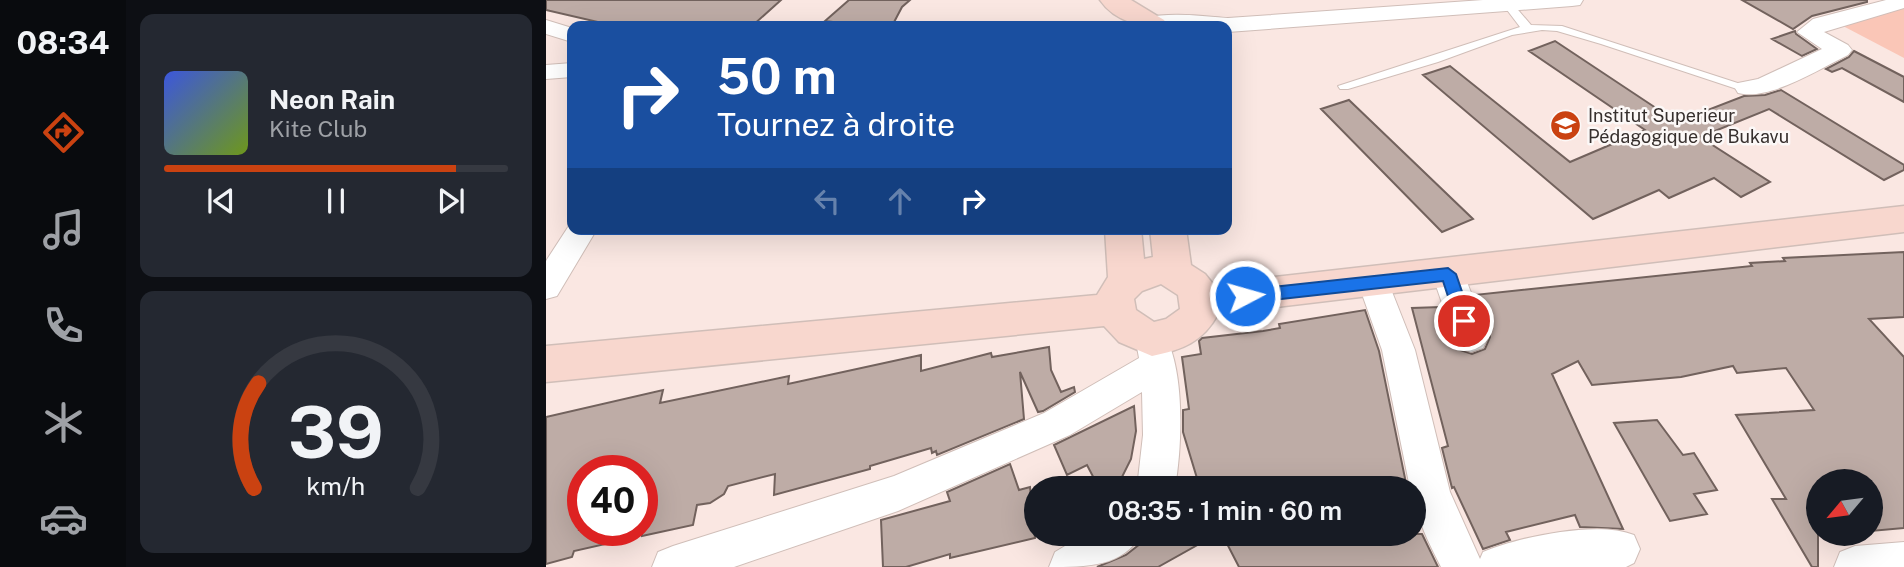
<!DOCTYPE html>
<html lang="fr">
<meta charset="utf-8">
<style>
body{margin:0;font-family:"Public Sans",sans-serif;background:#242831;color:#f1f3f6;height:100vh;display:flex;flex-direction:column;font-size:26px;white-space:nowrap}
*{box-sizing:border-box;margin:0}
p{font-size:23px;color:#9ea1a6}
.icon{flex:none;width:38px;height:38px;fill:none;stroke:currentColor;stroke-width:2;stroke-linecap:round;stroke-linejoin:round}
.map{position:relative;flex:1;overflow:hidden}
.drawer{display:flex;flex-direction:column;gap:14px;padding:14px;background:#0d0f14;width:420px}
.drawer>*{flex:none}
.hud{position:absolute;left:21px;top:21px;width:665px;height:214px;border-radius:14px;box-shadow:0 7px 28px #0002;background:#1a4fa0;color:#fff;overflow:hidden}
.needle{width:46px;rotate:241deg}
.tools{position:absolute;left:1260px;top:469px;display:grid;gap:14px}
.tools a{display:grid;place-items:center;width:77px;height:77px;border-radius:50%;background:#171b24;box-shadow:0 7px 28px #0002;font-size:35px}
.speed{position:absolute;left:21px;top:455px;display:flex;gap:14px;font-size:35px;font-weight:700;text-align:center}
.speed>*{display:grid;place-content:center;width:91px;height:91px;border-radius:50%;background:#171b24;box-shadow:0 7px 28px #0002;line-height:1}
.speed .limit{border:10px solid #d22;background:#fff;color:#111}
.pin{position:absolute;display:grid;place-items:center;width:60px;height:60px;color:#fff;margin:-30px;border:4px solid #fff;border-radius:50%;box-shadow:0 2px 7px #0007}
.me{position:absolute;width:77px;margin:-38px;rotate:84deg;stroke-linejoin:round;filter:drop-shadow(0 0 5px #0008)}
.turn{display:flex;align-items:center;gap:24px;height:147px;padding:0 35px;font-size:32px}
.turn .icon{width:91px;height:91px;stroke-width:2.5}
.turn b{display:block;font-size:49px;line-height:60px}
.lanes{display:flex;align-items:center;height:66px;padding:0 35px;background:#0003;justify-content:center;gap:35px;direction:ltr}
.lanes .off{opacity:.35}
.drawer .card{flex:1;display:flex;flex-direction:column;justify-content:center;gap:10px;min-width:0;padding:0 24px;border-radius:14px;background:#242831}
.drawer .dial{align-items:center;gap:0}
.dial svg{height:182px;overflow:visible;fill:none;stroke:#363941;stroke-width:7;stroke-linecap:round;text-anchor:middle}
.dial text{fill:#f1f3f6;stroke:none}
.song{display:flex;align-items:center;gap:21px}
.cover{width:84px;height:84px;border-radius:10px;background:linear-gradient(135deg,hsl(230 70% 55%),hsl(80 70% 35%))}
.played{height:7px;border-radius:4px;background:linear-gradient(90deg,#ca4211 85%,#363941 85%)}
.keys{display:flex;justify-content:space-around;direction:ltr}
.trip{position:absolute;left:478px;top:476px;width:402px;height:70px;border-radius:35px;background:#171b24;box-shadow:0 7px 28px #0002;font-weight:600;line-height:70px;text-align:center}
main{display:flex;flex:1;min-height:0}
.menu{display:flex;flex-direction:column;width:126px;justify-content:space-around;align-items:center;background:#090b0e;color:#9ea1a6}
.menu .icon{width:49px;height:49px}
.menu .active{color:#ca4211}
.menu b{font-size:32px;color:#f1f3f6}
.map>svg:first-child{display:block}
.green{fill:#fac6b7}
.building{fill:#beaca6;stroke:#72625d;stroke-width:2}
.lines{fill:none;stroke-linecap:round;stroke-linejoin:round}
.lane-casing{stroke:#d0beb8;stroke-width:2}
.street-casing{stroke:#d0beb8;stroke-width:2}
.secondary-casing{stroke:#d0beb8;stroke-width:3}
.lane{fill:#fff;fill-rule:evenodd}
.street{fill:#fff;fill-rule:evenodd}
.secondary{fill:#f8d7ce;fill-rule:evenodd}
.route{fill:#1a73e8;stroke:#114b97;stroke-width:2}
.labels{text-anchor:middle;stroke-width:5;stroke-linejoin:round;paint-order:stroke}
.poi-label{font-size:18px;fill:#362f2d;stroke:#fcf8f7;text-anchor:start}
</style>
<main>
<nav class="menu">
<b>08:34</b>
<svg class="icon active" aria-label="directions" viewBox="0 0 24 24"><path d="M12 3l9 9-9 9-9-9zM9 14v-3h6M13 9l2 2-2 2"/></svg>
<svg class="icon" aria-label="music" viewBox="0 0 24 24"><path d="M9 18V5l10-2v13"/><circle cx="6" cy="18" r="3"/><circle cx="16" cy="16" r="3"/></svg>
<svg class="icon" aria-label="phone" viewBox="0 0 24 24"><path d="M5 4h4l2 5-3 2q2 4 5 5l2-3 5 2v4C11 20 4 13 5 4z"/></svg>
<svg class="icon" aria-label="climate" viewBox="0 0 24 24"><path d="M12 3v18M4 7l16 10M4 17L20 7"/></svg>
<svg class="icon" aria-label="car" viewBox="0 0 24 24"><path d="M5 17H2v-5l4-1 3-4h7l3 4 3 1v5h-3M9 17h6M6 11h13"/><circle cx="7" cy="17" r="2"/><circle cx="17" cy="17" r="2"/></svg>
</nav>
<section class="drawer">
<div class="card">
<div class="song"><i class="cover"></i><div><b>Neon Rain</b><p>Kite Club</p></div></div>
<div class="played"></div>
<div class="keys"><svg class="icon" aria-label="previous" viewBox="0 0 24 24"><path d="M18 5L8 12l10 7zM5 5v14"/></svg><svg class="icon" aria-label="pause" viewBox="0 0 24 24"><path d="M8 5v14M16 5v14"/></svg><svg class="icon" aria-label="next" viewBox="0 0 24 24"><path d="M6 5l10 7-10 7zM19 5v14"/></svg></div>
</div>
<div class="card dial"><svg viewBox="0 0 100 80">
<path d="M14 69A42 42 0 1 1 86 69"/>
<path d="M14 69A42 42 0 0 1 16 23" stroke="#ca4211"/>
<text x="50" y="56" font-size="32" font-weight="700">39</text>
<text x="50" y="72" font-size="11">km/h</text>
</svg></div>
</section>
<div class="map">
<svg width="1358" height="567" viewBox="0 0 1358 567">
<rect width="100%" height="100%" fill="#fae7e2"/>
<path class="green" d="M1358,4V58L1297,26Z"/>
<path class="building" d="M0,0H235L206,26H69L0,10Z
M303,0H364L356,7L346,26H293L295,23L279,21Z
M1196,0H1321V2L1266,16L1247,29Z
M1249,31L1250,34L1271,49L1256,56L1226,39Z
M1009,41L1131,122L1198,96L1219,95L1235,90L1358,165V170L1338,180L1223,109L1154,137L1224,182L1195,197L1168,178L1123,198L1113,190L1047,219L877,75L904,66L1024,162L1099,130L983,51Z
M1308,51L1358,77V102L1296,68L1286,72L1280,69L1303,57Z
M803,100L927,219L896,232L775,109Z
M1358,252V317L1323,319L1358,357V528L1325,531V481H1272V567H1266L1226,499H1240L1190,415L1268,410L1240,368L1191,373L1187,366L1135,377L1046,385L1032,361L1006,374L1077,529L1034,527L1029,515L960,532L964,540L937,549L908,487L906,488L896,448L902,446L866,308L895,307L911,349L926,354L939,349L944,337L928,295L1206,266L1204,263L1239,261L1237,258Z
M819,310L833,351L861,488H654L637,432V410L643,409L636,357L655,354L653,341L656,338L717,331L734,328L733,324Z
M503,347L505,370L515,392L528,387L529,392L497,411L492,412L474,372L478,419L391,455L390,451L386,453L385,448L324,466V469L228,495L229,474L182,486L178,494L164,503L151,505L147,525L96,536V471H37V514L33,530H76L77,540L28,551L26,557L0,564V417L117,390L114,403L243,376L242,384L375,355V371L445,353L446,357Z
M588,406L590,431L585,459L573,483L568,488H553L541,465L521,475L508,445Z
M1111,420L1137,455L1148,453L1171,490L1148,494L1161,514L1124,521L1068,423Z
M464,464L473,490L484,487L489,538L404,558V554L360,567H337L335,520L404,501L401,492Z
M598,534H671L612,567H551L580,555L599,540Z
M676,534H876L892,567H693Z"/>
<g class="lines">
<defs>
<path id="lane" d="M963,3L967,4L985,25L1016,26L1207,88L1205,91H1197L1055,44L1011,31L996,30L966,35L892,62L802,89H794L792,86L974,27L958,6Z"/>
<path id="street" d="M937,0H1037L1034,5L1026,6L682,32L681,26H597L595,23L598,18C625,12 654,16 682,18Z
M1340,0H1358V8L1278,32L1302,45L1306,50L1302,55C1273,69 1224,101 1192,93L1189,88L1192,83L1212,79L1276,49L1251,32L1267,19Z
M0,20L26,28V42L0,34Z
M26,63V77L0,79V65Z
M26,221V229H51L11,296L0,299V261Z
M902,262L913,266L918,274L942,338L937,348L925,352L913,348L908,338L886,274L891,266Z
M828,271L839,274L869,350L904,492L934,559L937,552C973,537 1052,520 1088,535L1094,549L1088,563L1080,567H895C883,543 868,515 868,488H864L836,350L812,283L817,274Z
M608,333L620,337C639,376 636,446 629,488H591L597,435L596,392L524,435L352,511L188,567H106L112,552L127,546L348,476L498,413L593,358L591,347L596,337Z
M539,534H595C578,567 540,567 503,567L509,552Z
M1358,542V567H1288L1294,552L1309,546Z"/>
<path id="secondary" d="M554,0H585L618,20L622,26C596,27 570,23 554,0Z
M1358,206V232L672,314C657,342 636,350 606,356L573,342L558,326L0,382V346L551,295L562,277L559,229H595L598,259L607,257L604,229H640L645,265L659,274L667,284ZM615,284L632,295L634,309L620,319L608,322L590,310L588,299L596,291Z"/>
</defs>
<use href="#lane" class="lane-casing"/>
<use href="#street" class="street-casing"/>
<use href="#secondary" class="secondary-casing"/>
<use href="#lane" class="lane"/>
<use href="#street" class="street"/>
<use href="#secondary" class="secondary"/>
</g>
<path class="route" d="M902,268L910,274L926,321L924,326H912L910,321L897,281L699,303L691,296L699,290Z"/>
<defs>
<symbol id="school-disc" viewBox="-11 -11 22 22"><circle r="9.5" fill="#ca4211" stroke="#fcf8f7"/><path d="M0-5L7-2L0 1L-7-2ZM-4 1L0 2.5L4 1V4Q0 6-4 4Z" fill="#fff"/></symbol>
</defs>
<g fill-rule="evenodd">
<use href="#school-disc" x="1002" y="108" width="35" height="35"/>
</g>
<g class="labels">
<g class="poi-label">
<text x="1042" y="122">Institut Superieur<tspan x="1042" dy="21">Pédagogique de Bukavu</tspan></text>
</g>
</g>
</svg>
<div class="tools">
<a><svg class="needle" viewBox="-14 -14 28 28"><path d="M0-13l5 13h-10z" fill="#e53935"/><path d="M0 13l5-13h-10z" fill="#9ea1a6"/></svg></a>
</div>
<div class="speed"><div class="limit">40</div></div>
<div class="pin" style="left:918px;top:321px;background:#d93025"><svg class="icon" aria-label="arrive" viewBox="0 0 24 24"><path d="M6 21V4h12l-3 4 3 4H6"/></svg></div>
<svg class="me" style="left:699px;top:296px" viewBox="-20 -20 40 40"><circle r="17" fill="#1a73e8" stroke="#fff" stroke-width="3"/><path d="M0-11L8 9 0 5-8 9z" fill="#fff"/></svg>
<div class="trip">08:35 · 1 min · 60 m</div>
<div class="hud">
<div class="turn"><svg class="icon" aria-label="right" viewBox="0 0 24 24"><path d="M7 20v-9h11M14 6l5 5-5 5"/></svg><div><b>50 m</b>Tournez à droite</div></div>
<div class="lanes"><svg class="icon off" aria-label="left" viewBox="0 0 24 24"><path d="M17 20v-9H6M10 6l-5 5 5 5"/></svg><svg class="icon off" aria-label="ahead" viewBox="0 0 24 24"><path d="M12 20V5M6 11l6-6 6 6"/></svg><svg class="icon" aria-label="right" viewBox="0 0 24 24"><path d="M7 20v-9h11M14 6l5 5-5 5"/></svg></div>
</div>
</div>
</main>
